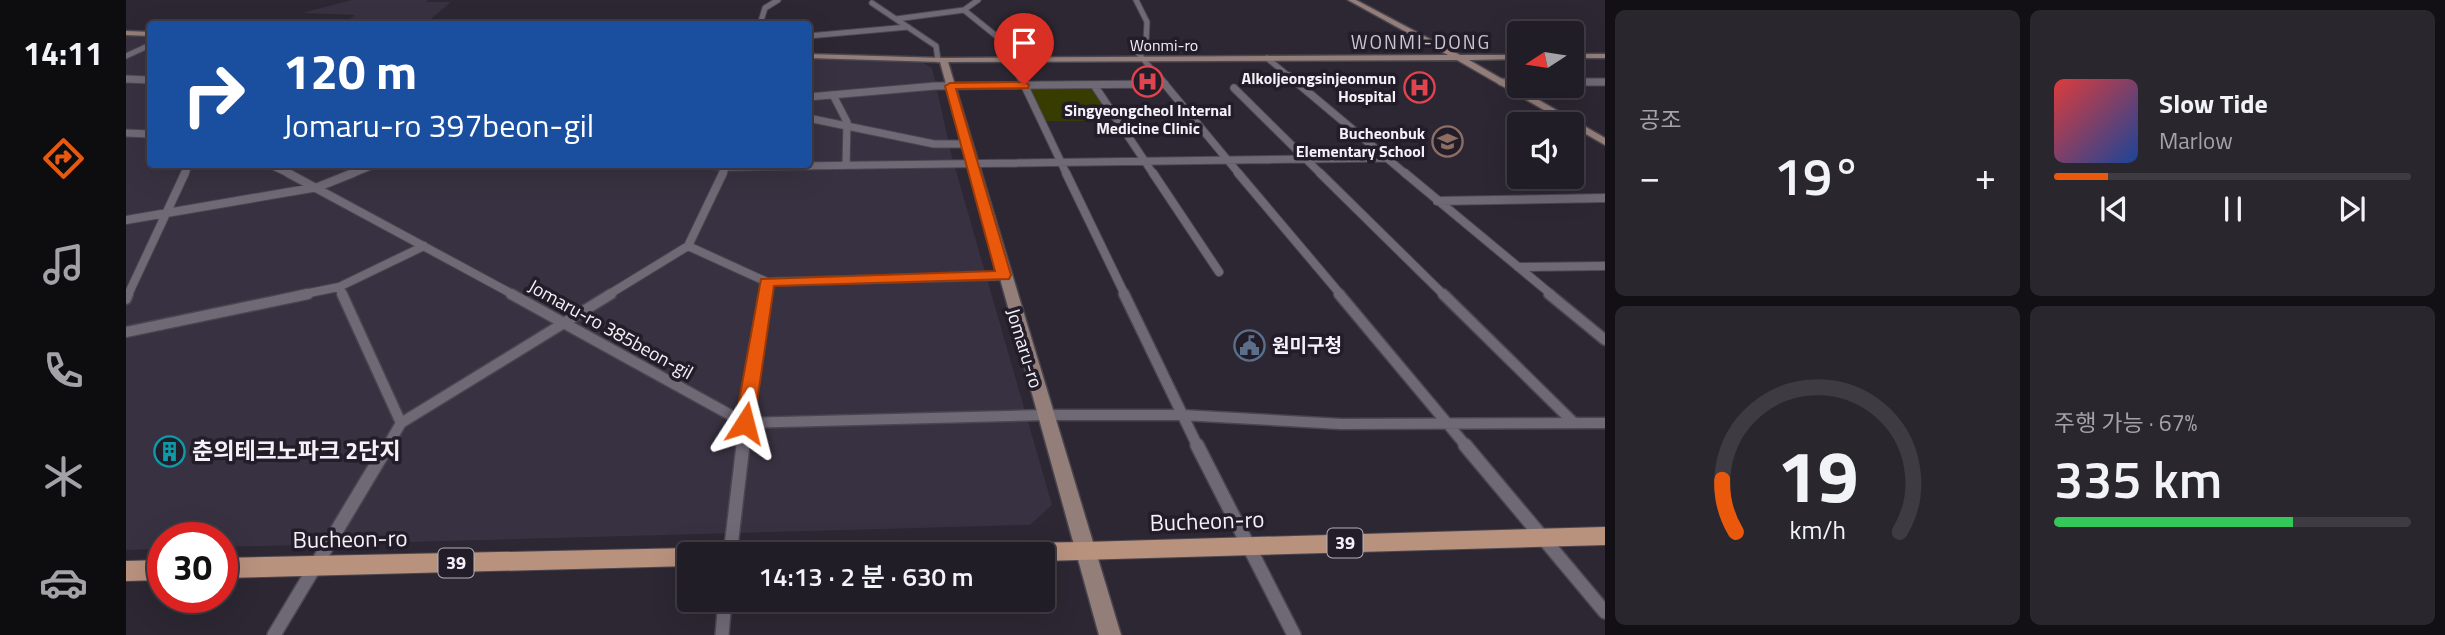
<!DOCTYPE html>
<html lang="ko">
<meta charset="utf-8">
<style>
body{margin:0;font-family:"Titillium Web","Noto Sans KR",sans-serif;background:#29262e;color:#f1f3f6;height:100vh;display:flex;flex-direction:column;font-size:26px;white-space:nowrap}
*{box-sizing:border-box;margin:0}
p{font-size:23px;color:#a2a2a7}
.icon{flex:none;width:38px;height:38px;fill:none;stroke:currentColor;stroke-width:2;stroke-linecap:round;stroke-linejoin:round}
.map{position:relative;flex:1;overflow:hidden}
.panel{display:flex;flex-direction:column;gap:10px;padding:10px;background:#121015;width:840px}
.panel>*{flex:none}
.hud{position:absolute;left:21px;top:21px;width:665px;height:147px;border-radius:7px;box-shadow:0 7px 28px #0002,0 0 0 2px #3e3b43;background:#1a4fa0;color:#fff;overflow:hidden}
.needle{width:46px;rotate:258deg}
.buttons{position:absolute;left:1381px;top:21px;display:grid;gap:14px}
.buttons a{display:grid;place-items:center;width:77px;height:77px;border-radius:7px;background:#211d26;box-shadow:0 7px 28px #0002,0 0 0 2px #3e3b43;font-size:35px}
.speed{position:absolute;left:21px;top:522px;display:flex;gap:14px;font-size:35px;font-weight:700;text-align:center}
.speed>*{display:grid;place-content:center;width:91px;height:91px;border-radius:50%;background:#211d26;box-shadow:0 7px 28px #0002,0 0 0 2px #3e3b43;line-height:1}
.speed .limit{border:10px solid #d22;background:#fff;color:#111}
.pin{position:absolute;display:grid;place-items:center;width:60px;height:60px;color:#fff;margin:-72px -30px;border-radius:50% 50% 50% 0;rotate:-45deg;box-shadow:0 0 7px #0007}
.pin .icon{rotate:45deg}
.me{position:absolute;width:77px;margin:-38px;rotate:9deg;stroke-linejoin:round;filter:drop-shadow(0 0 5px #0008)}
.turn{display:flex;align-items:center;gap:24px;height:147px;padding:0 21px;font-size:32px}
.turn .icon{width:91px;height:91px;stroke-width:2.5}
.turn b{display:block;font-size:49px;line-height:60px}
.big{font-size:52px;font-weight:600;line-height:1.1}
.panel .card{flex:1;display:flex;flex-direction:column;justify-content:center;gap:10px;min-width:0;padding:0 24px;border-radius:10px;background:#29262e}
.panel .dial{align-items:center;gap:0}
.dial svg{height:182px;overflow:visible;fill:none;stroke:#3e3b43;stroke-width:7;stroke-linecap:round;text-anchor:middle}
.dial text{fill:#f1f3f6;stroke:none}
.song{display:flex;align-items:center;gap:21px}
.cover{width:84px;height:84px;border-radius:10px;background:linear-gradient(135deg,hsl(0 70% 55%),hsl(220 70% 35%))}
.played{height:7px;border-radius:4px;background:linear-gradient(90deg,#ea580c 15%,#3e3b43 15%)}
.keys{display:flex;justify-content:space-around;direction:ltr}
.heat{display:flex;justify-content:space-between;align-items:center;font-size:38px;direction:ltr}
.charge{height:10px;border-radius:5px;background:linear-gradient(90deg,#34c759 67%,#3e3b43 0)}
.panel .tiles{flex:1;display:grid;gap:10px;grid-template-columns:repeat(2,1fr)}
.trip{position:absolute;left:551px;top:542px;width:378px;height:70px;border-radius:7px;background:#211d26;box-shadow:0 7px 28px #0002,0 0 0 2px #3e3b43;font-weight:600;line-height:70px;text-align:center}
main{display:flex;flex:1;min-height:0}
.dock{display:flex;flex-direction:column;width:126px;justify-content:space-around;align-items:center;background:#0d0c0f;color:#a2a2a7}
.dock .icon{width:49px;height:49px}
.dock .selected{color:#ea580c}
.dock b{font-size:32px;color:#f1f3f6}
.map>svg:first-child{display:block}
.industrial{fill:#383141}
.green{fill:#383c00}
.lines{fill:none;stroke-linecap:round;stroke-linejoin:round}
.street-far4-casing{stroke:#4a464f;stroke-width:7}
.street-far3-casing{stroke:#4a464f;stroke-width:9}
.street-far2-casing{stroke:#4a464f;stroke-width:10}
.street-far1-casing{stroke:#4a464f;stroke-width:13}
.street-casing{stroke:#4a464f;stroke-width:16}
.secondary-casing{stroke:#4a464f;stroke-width:3}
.primary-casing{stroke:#4a464f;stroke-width:2}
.street-far4{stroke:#6f6976;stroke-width:5}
.street-far3{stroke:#6f6976;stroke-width:7}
.street-far2{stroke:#6f6976;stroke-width:8}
.street-far1{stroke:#6f6976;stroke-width:10}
.street{stroke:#6f6976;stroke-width:13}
.secondary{fill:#947e7a;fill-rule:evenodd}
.primary{fill:#b9927e;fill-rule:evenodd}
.route{fill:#ea580c;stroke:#983908;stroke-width:2}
.labels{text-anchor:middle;stroke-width:7;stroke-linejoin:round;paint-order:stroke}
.far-street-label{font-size:16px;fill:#f4f0f8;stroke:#221d28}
.far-poi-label{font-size:16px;font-weight:bold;fill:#f4f0f8;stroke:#221d28;text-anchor:end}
.shield{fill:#221d28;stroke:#b5b1ba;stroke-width:2}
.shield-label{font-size:18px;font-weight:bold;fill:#f4f0f8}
.far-quarter-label{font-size:19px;letter-spacing:2px;fill:#ccc6d4;stroke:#221d28}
.street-label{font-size:19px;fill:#f4f0f8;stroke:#221d28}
.poi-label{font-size:19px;font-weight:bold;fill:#f4f0f8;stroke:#221d28;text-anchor:start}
.near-poi-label{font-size:23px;font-weight:bold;fill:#f4f0f8;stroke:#221d28;text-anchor:start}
.near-street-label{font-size:23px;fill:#f4f0f8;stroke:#221d28}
</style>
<main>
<nav class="dock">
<b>14:11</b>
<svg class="icon selected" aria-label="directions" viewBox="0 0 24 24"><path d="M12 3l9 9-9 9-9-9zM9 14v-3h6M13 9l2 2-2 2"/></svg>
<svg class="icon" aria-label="music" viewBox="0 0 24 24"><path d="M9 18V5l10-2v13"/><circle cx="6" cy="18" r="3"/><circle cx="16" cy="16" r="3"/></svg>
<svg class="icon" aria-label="phone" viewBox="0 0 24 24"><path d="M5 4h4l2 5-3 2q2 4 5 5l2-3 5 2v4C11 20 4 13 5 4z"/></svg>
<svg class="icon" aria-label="climate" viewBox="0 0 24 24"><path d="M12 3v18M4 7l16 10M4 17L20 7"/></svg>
<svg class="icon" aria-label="car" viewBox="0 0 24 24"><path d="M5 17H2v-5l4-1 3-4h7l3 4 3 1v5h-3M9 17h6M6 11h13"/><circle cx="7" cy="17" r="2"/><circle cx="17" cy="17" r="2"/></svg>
</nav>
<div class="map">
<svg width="1479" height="635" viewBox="0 0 1479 635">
<rect width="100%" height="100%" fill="#2c2732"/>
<path class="industrial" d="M226,0H302L300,2H325L299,24H217L229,15L176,13Z
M0,35L24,36V164H682L683,58L796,62L806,68L826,157L926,505L904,525L96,547V537H37V549L0,550Z"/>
<path class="green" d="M898,85H968L991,121H915Z"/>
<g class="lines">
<defs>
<path id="street-far4" d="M852,0L838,10L874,39L895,78
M1010,0L1021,22L1020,43L1008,48L1033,78
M746,3L810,46L812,60
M770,19L838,10
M634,24L639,8L652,0
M682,36L782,27
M0,56L24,45
M1141,58L1165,78"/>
<path id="street-far3" d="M894,76L941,175
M1032,76L1114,175
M1163,76L1281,175
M0,79L24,80
M1375,82H1393
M1446,82H1479
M968,85L1028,175
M1108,88L1196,175
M707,95L721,122L720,165
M682,97L809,86L1039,84
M682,118L808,144H841
M0,133L24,134
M143,164L166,175
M572,164L600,167L1260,158
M58,175L63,164
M223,175L249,164
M596,175L601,164"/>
<path id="street-far2" d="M162,173L388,295
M940,173L999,295
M1027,173L1093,272
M1112,173L1215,295
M1194,173L1318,295
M1279,173L1426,295
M1311,201L1479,198
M0,220L192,187L227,173
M562,246L641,282L878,276
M562,246L597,173
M1392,267L1479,266
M213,287L217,295
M2,295L59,173
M173,295L213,287L298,246
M482,295L562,246
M639,295L641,282"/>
<path id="street-far1" d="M216,294L275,423
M385,294L619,423L919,415H1056L1215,424L1479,423
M998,294L1072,447
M1213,294L1341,447
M1317,294L1448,423
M1423,294L1479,340
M0,299L2,294
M0,332L182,294
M261,447L275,423L485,294
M616,447L639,294"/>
<path id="street" d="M1071,445L1168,635
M1339,445L1479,612
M604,555L617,445
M148,635L262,445
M596,635L599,600"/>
<path id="secondary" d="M1222,0H1230L1334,55H1393V59L1343,60L1479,138V145L1331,60L822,62L995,635H973L814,62L682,58V54L817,58L1322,55Z
M0,31L24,32V36L0,35Z
M1446,54H1479V58H1446Z"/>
<path id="primary" d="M1479,527V545L917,561V555H673L676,548L684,546L960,542Z
M564,548L572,550L574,555H564V566L96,578V558Z
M37,560V580L0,581V561Z"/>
</defs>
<use href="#street-far4" class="street-far4-casing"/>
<use href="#street-far3" class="street-far3-casing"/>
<use href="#street-far2" class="street-far2-casing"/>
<use href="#street-far1" class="street-far1-casing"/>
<use href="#street" class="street-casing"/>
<use href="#secondary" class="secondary-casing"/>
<use href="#primary" class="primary-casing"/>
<use href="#street-far4" class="street-far4"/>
<use href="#street-far3" class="street-far3"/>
<use href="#street-far2" class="street-far2"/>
<use href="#street-far1" class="street-far1"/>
<use href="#street" class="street"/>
<use href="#secondary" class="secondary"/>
<use href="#primary" class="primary"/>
</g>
<path class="route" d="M898,82L903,85L902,88L830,89L885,275L883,279L648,286L628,423L625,428H612L609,423L635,279L869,271L819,86L824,83Z"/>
<defs>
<symbol id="hospital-ring" viewBox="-11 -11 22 22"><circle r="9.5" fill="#221d28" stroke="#e0444e" stroke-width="1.5"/><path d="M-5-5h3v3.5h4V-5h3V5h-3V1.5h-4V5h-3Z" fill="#e0444e"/></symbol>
<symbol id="school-ring" viewBox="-11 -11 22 22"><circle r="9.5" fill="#221d28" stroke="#8d6e63" stroke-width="1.5"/><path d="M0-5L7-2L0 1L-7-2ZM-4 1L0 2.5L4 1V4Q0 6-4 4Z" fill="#8d6e63"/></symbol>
<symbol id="civic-ring" viewBox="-11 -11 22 22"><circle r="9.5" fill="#221d28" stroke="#5c6f8a" stroke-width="1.5"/><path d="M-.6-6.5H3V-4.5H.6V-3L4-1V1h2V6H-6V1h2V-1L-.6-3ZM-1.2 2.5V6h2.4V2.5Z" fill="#5c6f8a"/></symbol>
<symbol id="building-ring" viewBox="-11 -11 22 22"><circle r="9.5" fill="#221d28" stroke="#0f9aa8" stroke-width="1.5"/><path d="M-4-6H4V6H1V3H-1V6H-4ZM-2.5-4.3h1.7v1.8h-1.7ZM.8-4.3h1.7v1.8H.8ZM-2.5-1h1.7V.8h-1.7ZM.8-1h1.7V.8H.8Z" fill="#0f9aa8"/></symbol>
</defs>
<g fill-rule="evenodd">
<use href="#hospital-ring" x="1004" y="64" width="35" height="35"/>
<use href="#hospital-ring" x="1276" y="70" width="35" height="35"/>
<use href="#school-ring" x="1304" y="124" width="35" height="35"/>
<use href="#civic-ring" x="1106" y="328" width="35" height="35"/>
<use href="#building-ring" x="26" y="434" width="35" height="35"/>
</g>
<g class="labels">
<g class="far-street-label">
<text x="1038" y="51">Wonmi-ro</text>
</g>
<g class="far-poi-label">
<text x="1270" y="84">Alkoljeongsinjeonmun<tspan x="1270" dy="18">Hospital</tspan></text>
<text x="1022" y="116" text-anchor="middle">Singyeongcheol Internal<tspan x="1022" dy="18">Medicine Clinic</tspan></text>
<text x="1299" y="139">Bucheonbuk<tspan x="1299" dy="18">Elementary School</tspan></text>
</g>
<g class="shield">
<rect x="1201.5" y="528.5" width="35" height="29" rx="5"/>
<rect x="312.5" y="548.5" width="35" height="29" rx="5"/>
</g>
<g class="shield-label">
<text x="1219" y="549">39</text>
<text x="330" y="569">39</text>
</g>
<g class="far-quarter-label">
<text x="1295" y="49">WONMI-DONG</text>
</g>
<g class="street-label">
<text transform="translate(485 329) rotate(29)" y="7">Jomaru-ro 385beon-gil</text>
<text transform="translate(899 348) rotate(73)" y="7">Jomaru-ro</text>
</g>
<g class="poi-label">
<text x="1146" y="352">원미구청</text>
</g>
<g class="near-poi-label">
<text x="66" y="459">춘의테크노파크 2단지</text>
</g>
<g class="near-street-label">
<text transform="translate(1081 521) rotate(-2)" y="8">Bucheon-ro</text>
<text transform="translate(224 539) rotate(-1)" y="8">Bucheon-ro</text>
</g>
</g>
</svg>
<div class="buttons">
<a><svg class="needle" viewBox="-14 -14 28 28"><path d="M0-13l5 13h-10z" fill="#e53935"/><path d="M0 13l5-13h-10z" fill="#a2a2a7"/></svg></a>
<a><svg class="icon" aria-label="sound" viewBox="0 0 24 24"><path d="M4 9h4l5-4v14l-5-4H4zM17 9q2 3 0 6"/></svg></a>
</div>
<div class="speed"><div class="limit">30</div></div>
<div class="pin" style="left:898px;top:85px;background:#d93025"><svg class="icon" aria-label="arrive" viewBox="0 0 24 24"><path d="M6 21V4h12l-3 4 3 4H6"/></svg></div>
<svg class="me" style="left:619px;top:423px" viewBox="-20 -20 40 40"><path d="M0-17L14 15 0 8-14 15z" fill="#ea580c" stroke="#fff" stroke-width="4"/></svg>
<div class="trip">14:13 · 2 분 · 630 m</div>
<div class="hud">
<div class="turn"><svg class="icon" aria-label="right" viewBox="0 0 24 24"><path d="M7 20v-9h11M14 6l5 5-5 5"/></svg><div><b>120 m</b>Jomaru-ro 397beon-gil</div></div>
</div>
</div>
<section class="panel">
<div class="tiles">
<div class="card"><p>공조</p>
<div class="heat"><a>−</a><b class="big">19°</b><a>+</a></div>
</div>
<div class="card">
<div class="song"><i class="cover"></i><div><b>Slow Tide</b><p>Marlow</p></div></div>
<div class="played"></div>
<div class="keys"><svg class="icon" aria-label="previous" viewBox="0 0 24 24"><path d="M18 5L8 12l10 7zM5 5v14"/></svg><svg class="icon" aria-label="pause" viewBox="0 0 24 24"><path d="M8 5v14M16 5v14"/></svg><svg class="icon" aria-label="next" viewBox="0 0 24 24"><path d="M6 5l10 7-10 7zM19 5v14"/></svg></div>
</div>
<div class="card dial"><svg viewBox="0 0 100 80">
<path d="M14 69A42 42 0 1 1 86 69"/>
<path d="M14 69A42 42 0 0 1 8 46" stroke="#ea580c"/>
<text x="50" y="56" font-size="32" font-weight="700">19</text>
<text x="50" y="72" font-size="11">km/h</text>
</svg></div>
<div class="card"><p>주행 가능 · 67%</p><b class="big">335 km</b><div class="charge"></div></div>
</div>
</section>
</main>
